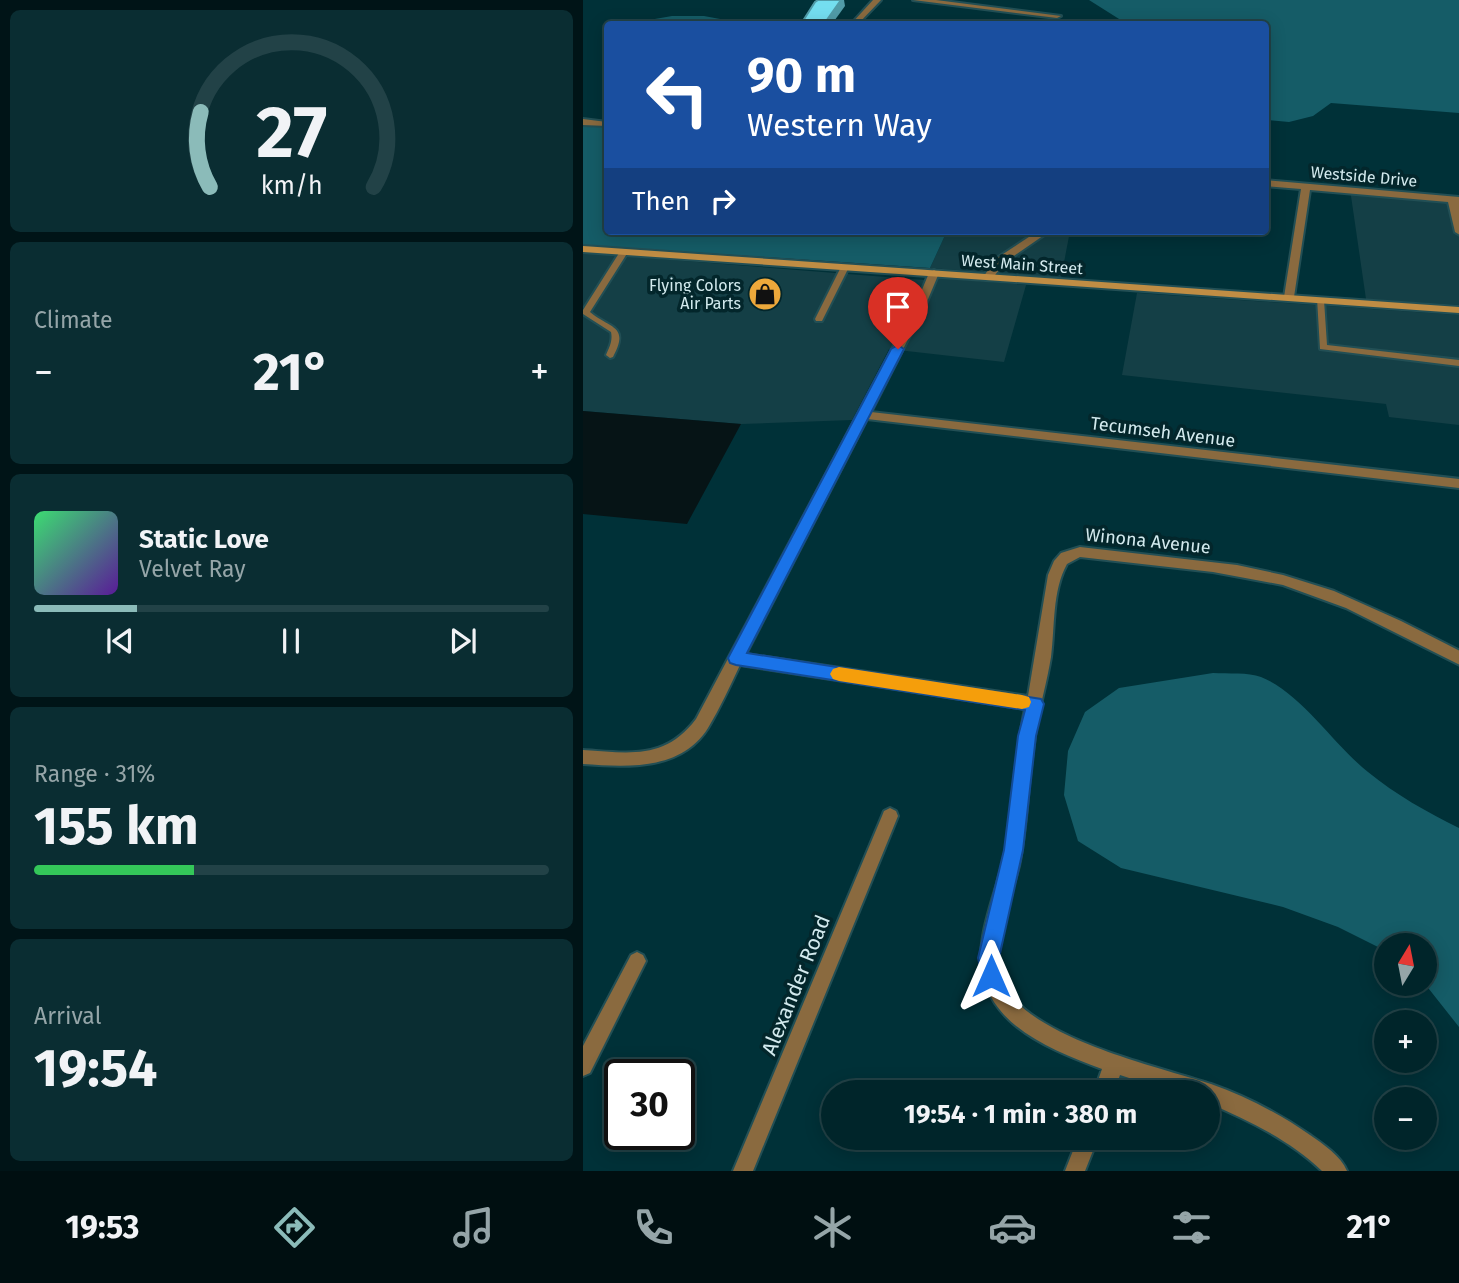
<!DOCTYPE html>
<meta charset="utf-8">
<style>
body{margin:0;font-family:"Fira Sans",sans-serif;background:#0a2d32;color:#f1f3f6;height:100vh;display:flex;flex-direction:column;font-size:26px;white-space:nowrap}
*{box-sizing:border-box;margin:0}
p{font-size:23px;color:#95a5a8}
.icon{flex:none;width:38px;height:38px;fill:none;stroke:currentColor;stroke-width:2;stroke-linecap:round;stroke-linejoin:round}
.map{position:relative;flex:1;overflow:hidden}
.sheet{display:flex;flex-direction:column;gap:10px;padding:10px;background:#001417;width:583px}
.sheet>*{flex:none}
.banner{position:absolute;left:21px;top:21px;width:665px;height:214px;border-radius:7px;box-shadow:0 4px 18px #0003,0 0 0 2px #224247;background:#1a4fa0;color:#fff;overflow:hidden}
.needle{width:46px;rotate:10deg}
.tools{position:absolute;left:791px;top:933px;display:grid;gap:14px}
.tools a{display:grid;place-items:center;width:63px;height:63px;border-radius:50%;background:#00252a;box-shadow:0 4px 18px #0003,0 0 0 2px #224247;font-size:35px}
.speed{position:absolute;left:21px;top:1059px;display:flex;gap:14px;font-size:35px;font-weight:700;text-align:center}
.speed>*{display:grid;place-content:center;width:91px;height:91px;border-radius:50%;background:#00252a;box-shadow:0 4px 18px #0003,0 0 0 2px #224247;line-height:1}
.speed .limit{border:4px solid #111;border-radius:10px;background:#fff;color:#111}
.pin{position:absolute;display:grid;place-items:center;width:60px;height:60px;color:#fff;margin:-72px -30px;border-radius:50% 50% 50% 0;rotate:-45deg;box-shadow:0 0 7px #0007}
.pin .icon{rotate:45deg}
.me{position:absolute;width:77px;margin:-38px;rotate:0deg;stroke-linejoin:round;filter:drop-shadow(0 0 5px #0008)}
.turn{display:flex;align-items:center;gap:24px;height:147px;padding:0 28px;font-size:32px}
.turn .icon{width:91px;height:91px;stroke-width:2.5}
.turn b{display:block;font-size:49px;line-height:60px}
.then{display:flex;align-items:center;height:66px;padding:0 28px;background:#0003;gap:14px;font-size:26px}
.big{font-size:52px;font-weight:700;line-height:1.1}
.sheet .tile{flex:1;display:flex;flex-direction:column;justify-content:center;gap:10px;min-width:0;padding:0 24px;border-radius:10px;background:#0a2d32}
.sheet .dial{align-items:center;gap:0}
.dial svg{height:182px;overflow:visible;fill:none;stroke:#224247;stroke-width:7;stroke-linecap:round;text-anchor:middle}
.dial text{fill:#f1f3f6;stroke:none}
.song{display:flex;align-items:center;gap:21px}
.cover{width:84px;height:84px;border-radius:10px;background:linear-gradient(135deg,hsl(140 70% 55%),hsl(270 70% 35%))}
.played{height:7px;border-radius:4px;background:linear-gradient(90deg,#8bbbb9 20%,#224247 20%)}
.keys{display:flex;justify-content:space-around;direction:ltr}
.heat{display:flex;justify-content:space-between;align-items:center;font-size:38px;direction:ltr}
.charge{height:10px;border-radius:5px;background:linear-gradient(90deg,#34c759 31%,#224247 0)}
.trip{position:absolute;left:238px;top:1080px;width:399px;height:70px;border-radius:35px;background:#00252a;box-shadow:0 4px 18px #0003,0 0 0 2px #224247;font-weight:700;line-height:70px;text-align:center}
.menu{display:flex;height:112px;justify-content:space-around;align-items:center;background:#000f11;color:#95a5a8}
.menu .icon{width:49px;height:49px}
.menu .on{color:#8bbbb9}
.menu b{font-size:32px;color:#f1f3f6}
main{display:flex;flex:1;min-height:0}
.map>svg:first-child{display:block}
.built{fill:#143f46}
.green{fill:#155c67}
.water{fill:#061416}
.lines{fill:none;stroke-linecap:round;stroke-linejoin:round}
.lane-casing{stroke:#224f55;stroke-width:4}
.street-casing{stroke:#224f55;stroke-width:4}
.secondary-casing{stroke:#224f55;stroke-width:4}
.lane{fill:#8a6a3f;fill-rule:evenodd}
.street{fill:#8a6a3f;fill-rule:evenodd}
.secondary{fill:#c08d44;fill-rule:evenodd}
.shaded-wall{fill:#519ba8}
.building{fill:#74def0;stroke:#519ba8;stroke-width:2}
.route{fill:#1a73e8;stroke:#114b97;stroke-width:2}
.slow{fill:#f59e0b}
.labels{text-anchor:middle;stroke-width:7;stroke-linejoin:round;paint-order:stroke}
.far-street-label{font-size:16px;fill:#d3eaee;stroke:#03262b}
.far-poi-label{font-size:16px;fill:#d3eaee;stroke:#03262b;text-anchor:end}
.street-label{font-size:18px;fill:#d3eaee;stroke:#03262b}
.near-street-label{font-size:21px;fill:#d3eaee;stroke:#03262b}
</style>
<main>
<section class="sheet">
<div class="tile dial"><svg viewBox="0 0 100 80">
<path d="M14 69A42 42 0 1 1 86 69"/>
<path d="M14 69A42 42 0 0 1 10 36" stroke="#8bbbb9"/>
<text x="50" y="56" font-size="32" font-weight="700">27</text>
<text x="50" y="72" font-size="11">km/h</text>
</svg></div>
<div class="tile"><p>Climate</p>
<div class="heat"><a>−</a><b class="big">21°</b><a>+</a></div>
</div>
<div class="tile">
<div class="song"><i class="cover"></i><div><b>Static Love</b><p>Velvet Ray</p></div></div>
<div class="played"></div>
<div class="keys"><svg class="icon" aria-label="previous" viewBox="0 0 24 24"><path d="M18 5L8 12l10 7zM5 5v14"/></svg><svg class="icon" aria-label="pause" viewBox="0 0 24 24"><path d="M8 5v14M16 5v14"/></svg><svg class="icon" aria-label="next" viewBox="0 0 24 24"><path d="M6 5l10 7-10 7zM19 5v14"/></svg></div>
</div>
<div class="tile"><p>Range · 31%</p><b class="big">155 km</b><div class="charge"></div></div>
<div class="tile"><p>Arrival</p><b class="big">19:54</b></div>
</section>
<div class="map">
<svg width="877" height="1171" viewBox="0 0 877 1171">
<rect width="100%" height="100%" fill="#003138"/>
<path class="built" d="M767,189L876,199V305L783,299Z
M364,231H487L478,278L347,268Z
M0,253L341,280L343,277L443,285L421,362L306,349L269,420L158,424L0,411Z
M554,293L876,315V425L806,417L803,404L539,375Z"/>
<path class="green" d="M506,0H876V113L748,103L730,116L706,122L683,120L682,24H544Z
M89,16H121L148,21L151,24H59L66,20Z
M0,124L24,126V231H364L347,268L0,245Z
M630,673C645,674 665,672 678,677C718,693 751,745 785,772C813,795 844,812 876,828V1027L842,984V945H803V951L755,927L700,907L538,868L495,841L481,795L485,751L502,712L536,688Z"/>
<path class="water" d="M0,411L158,424L104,524L0,514Z"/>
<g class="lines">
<defs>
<path id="lane" d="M38,250L45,252L7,312C27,329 47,325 30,357L27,358L23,355C26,348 30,341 28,332L0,314V310Z
M259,265H265L266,267L239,321H233L232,319Z
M734,298H737L741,300L744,345L877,360V366L737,349Z"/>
<path id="street" d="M290,0H298L275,24H268Z
M330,0H353L478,16L474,18Z
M0,119L24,122V126L0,125Z
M682,180L877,197V235L872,232L865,202L727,190L711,297L710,299H702L701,297L718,189L682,186Z
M455,231H467L422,262L409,279H401L400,277L414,258Z
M351,270L356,273L343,304L288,412L877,479V488L284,419L163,654L445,696L465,575L471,561L478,553L497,547L654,565L700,575L751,591L818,621L877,651V665L763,608L700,585L630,572L497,557L484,564C469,591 472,627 468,657C464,682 457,705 453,729C449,756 446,782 444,808C442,828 440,847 436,866C427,901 410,939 418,975C431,1035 577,1067 628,1084C662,1096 697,1114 727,1135C740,1144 758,1156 764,1171H739C707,1140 665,1120 625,1103V1092H589L537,1075L531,1092H511L519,1069C457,1046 385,1016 400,936C405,906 418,877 423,847C430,801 432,755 442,709L157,665C147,686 137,708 125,728C98,771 44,767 0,764V750C47,753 82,760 113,719L333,304L346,273Z
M307,808L313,811L315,816L170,1171H150L299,816L301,811Z
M54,952L60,955L63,961L7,1073L0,1076V1046L48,955Z
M495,1138H515L502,1171H482Z"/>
<path id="secondary" d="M0,246L877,307V313L0,252Z"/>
</defs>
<use href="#lane" class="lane-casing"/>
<use href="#street" class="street-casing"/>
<use href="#secondary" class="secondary-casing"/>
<use href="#lane" class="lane"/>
<use href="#street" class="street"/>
<use href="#secondary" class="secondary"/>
</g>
<path class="shaded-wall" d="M258,0H261L262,6L249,24H241Z"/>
<path class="building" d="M235,0H258L241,24H218L232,2Z"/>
<path class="route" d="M315,345L321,349L164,653L458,699L461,704L453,736L440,850L416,958L419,976L416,984L408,987L401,984L395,958L421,850L435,736L442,710L153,665L147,663L145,658L308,349Z"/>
<path class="slow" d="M256,667L439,695L446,697L448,702L446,707L439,709L256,681L250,679L247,674L250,669Z"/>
<defs>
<symbol id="shop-disc" viewBox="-11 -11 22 22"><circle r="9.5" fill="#eda83b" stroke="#03262b"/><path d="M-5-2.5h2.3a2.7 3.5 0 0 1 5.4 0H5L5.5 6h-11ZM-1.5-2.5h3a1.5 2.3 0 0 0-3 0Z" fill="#111"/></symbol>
</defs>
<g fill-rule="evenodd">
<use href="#shop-disc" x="163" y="275" width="38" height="38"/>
</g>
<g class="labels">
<g class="far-street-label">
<text transform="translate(781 176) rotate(5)" y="6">Westside Drive</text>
<text transform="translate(439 264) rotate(4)" y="6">West Main Street</text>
</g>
<g class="far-poi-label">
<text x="158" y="291">Flying Colors<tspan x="158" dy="18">Air Parts</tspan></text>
</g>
<g class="street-label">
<text transform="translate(580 432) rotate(7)" y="6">Tecumseh Avenue</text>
<text transform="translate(565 541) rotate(6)" y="6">Winona Avenue</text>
</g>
<g class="near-street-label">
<text transform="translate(213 985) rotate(-68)" y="7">Alexander Road</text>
</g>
</g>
</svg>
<div class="tools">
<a><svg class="needle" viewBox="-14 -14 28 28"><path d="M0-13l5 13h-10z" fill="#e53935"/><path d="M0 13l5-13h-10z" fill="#95a5a8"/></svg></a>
<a>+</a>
<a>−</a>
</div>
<div class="speed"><div class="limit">30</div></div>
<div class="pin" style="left:315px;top:349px;background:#d93025"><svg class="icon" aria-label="arrive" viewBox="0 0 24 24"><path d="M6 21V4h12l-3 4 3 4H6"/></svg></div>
<svg class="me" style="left:408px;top:976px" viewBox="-20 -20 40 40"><path d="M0-17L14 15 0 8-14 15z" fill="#1a73e8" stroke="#fff" stroke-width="4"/></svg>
<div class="trip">19:54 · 1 min · 380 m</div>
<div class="banner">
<div class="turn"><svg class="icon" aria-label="left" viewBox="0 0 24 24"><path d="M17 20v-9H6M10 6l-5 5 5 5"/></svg><div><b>90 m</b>Western Way</div></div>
<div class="then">Then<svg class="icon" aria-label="right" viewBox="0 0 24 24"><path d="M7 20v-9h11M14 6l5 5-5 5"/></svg></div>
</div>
</div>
</main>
<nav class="menu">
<b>19:53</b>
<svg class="icon on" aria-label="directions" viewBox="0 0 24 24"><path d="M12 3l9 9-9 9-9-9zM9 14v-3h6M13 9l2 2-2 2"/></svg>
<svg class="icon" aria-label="music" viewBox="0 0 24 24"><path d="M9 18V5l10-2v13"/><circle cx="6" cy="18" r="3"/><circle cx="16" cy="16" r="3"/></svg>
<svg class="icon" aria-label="phone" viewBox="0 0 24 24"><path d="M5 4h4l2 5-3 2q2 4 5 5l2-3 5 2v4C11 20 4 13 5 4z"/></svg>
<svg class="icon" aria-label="climate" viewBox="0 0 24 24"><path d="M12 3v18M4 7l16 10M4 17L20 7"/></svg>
<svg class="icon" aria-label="car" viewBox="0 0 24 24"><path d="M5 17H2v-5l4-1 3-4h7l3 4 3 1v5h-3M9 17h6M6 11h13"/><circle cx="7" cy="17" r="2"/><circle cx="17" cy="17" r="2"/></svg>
<svg class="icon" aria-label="filters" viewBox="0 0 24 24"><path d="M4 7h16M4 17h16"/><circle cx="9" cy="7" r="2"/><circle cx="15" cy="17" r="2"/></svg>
<b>21°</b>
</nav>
